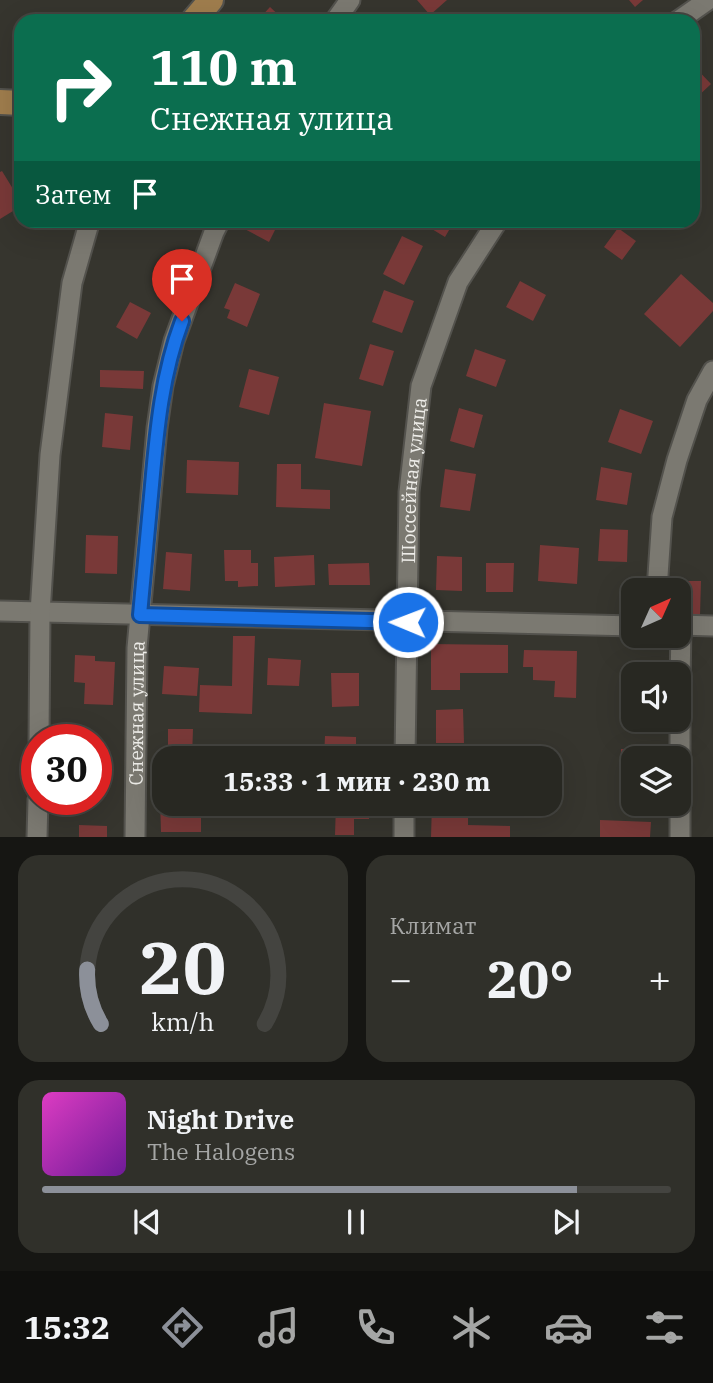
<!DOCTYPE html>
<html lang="ru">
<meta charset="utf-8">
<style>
body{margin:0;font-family:"IBM Plex Serif",serif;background:#30302a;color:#f1f3f6;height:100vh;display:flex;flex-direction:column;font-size:26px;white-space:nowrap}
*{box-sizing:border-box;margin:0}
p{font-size:23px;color:#a5a6a5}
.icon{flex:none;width:38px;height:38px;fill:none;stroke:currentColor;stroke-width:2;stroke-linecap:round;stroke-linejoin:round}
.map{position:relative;height:837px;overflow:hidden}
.details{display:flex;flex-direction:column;gap:18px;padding:18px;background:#161613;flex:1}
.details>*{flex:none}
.top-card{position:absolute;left:14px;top:14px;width:686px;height:214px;border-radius:21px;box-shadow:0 7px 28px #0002,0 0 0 2px #444440;background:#0b6e4f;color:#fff;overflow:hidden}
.needle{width:46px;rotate:45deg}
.buttons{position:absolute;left:621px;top:578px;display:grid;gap:14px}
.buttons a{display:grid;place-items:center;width:70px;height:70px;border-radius:14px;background:#282822;box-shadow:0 7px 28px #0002,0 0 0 2px #444440;font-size:35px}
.speed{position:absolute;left:21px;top:724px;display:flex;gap:14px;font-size:35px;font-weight:700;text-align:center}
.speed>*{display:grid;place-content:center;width:91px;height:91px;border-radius:50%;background:#282822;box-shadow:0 7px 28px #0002,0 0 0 2px #444440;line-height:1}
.speed .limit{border:10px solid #d22;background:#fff;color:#111}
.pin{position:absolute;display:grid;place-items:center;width:60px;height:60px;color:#fff;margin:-72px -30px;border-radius:50% 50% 50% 0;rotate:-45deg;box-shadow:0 0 7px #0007}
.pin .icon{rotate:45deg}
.me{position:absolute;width:77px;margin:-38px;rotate:271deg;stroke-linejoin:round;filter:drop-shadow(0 0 5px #0008)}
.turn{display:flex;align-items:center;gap:24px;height:147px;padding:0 21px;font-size:32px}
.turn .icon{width:91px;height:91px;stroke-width:2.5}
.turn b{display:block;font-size:49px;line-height:60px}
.then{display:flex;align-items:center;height:66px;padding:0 21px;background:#0003;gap:14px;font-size:26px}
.big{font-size:52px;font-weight:700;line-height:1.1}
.details .tile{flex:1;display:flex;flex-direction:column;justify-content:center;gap:10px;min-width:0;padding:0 24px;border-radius:21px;background:#30302a}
.details .dial{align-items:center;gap:0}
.dial svg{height:182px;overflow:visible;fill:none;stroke:#444440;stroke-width:7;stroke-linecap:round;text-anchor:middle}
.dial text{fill:#f1f3f6;stroke:none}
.song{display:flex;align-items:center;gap:21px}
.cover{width:84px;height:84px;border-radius:10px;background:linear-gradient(135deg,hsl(310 70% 55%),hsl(280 70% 35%))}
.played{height:7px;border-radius:4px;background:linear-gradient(90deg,#8c9099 85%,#444440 85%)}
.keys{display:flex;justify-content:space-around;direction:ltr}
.heat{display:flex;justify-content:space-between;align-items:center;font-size:38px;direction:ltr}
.details .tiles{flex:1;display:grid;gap:18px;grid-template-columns:1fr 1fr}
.tile:last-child{grid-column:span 2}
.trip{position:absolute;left:152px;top:746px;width:410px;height:70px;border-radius:21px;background:#282822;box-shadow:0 7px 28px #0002,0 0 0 2px #444440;font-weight:700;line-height:70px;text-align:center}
.tabs{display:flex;height:112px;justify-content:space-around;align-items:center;background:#10100e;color:#a5a6a5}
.tabs .icon{width:49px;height:49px}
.tabs .current{color:#8c9099}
.tabs b{font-size:32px;color:#f1f3f6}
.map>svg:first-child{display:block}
.building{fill:#793938}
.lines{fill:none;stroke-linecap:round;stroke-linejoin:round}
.minor-casing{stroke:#53524d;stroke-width:23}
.major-casing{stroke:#53524d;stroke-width:28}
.minor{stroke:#7b7971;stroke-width:19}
.major{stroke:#9f7d4d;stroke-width:24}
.route-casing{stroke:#114b97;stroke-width:18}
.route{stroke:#1a73e8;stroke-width:12}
.labels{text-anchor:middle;stroke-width:7;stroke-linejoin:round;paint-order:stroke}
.street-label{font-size:19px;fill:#eeede9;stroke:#2c2b24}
</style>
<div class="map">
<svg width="713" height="837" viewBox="0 0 713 837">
<rect width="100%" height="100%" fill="#36352e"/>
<path class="building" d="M417,0H447L430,15Z
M629,0H643L635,7Z
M270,7L285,21H257Z
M693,65L711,84L693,101Z
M2,171L21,202V213L16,216L13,211L0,219V172Z
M242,220H280L269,242L239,226Z
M417,220H455L445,237Z
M618,228L636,241L622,260L604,247Z
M402,236L423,246L404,285L383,274Z
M681,274L713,303V311L680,347L644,314Z
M520,281L546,295L533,321L506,307Z
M235,283L260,294L247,327L227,318L230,310L224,308Z
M384,290L414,301L402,333L372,322Z
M130,302L151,313L137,339L116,327Z
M370,344L394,351L383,386L359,379Z
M475,349L506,360L496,387L466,376Z
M249,369L279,377L269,415L239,407Z
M100,370L144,371L143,389L100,387Z
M324,403L371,411L362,466L315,458Z
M459,408L483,415L474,448L450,441Z
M620,409L653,421L641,454L608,442Z
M105,413L133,416L130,450L102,447Z
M187,460L239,462L238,495L186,493Z
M277,464H301V489L330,490V509L276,507Z
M601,467L632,473L627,505L596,500Z
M445,469L476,474L470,511L440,507Z
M600,529L628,530L627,562L598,561Z
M86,535L118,536L117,574L85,573Z
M540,545L579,548L577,584L538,581Z
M224,550H251V563H258V586L238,587V581H225Z
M166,552L192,554L190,591L163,589Z
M314,555L315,585L275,587L274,557Z
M437,556L462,557V591L436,590Z
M369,563L370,585H329L328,564Z
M486,563H514L513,592H486Z
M685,581H701L700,615H685Z
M233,636H255L252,714L199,712L200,685L232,686Z
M431,644L508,645V673H460V690H431Z
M524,650L577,651L576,698L554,697L555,681L533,680V667H523Z
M75,655L95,656V661L115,662L113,705L84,704L85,683L74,682Z
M268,658L301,660L299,686L267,685Z
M164,666L199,668L197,696L162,694Z
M331,673H359V706L332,707Z
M625,687H634V720H626Z
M463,709L464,743H436V710Z
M168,729H193L192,758H168Z
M325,736L356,737V745H365V758H324Z
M621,749H652L651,758H634V782H620Z
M431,755H459V758H431Z
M160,799H164V803H201V832H161Z
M336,803H369V819H354V835H335Z
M432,803H468V825L510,826V837H431Z
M600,820L651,822L650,837H600Z
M79,825L107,826V837H79Z"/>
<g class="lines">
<defs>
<g id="minor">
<path d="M335,21L350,0"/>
<path d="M678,21L708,0"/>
<path d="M657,590L662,517L677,460L697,400L713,371"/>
<path d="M0,611L634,626"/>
<path d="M679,625L713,626"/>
<path d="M39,740L40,613L50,455L72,283L90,220"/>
<path id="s1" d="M405,758L409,492L421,386L458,282L498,220"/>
<path d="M37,837L38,800"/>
<path id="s2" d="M135,837L137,648L157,428L163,386L174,341L214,232L220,220"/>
<path d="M404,837V803"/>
<path d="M680,837V686L681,625"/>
</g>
<path id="major" d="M193,21L211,0
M0,102L21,103"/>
</defs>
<use href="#minor" class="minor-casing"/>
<use href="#major" class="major-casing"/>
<use href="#minor" class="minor"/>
<use href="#major" class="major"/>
</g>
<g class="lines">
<defs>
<path id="route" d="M182,321C162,374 157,429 152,485C148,529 144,572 140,615L408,622"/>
</defs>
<use href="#route" class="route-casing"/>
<use href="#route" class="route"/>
</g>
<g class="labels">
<g class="street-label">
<text dy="7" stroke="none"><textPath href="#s1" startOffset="278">Шоссейная улица</textPath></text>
<text dy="7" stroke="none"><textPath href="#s2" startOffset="124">Снежная улица</textPath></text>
</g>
</g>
</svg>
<div class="buttons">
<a><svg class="needle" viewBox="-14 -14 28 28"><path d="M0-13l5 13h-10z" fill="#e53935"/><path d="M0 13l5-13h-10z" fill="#a5a6a5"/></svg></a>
<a><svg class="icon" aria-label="sound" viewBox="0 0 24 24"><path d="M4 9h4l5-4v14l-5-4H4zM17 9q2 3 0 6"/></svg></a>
<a><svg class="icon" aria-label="layers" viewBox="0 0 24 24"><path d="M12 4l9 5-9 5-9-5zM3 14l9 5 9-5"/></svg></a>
</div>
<div class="speed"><div class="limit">30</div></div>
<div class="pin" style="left:182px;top:321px;background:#d93025"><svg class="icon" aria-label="arrive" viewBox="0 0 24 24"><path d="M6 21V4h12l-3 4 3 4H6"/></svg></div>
<svg class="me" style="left:408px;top:622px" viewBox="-20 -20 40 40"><circle r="17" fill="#1a73e8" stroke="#fff" stroke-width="3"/><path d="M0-11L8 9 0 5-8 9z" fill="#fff"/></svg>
<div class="trip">15:33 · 1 мин · 230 m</div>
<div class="top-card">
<div class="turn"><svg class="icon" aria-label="right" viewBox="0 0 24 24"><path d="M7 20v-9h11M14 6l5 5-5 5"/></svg><div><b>110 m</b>Снежная улица</div></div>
<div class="then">Затем<svg class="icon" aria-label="arrive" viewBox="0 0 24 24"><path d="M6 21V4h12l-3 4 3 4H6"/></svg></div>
</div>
</div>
<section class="details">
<div class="tiles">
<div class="tile dial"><svg viewBox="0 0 100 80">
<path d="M14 69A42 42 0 1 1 86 69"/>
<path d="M14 69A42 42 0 0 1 8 45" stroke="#8c9099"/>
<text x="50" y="56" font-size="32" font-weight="700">20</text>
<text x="50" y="72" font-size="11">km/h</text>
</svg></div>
<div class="tile"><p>Климат</p>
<div class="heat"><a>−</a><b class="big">20°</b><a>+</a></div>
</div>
<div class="tile">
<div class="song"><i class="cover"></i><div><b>Night Drive</b><p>The Halogens</p></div></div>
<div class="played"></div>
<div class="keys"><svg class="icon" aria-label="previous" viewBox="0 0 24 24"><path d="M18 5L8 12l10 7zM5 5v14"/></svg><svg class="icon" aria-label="pause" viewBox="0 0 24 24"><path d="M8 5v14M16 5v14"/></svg><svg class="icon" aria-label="next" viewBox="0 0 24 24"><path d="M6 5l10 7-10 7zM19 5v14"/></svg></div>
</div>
</div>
</section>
<nav class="tabs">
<b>15:32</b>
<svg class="icon current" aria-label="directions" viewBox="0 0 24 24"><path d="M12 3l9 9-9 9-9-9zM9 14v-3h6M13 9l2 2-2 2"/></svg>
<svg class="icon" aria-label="music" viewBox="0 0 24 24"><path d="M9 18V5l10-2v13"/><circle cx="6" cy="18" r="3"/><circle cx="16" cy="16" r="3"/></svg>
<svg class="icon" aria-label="phone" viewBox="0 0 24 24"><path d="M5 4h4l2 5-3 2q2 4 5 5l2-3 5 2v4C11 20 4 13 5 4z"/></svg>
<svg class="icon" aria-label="climate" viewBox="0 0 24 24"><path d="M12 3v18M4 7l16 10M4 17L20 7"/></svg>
<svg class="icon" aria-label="car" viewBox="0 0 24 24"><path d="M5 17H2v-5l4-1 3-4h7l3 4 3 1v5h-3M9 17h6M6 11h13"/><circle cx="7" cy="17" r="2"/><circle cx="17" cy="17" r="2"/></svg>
<svg class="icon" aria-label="filters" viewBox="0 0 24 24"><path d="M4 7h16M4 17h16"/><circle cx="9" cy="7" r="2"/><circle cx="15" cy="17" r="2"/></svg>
</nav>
